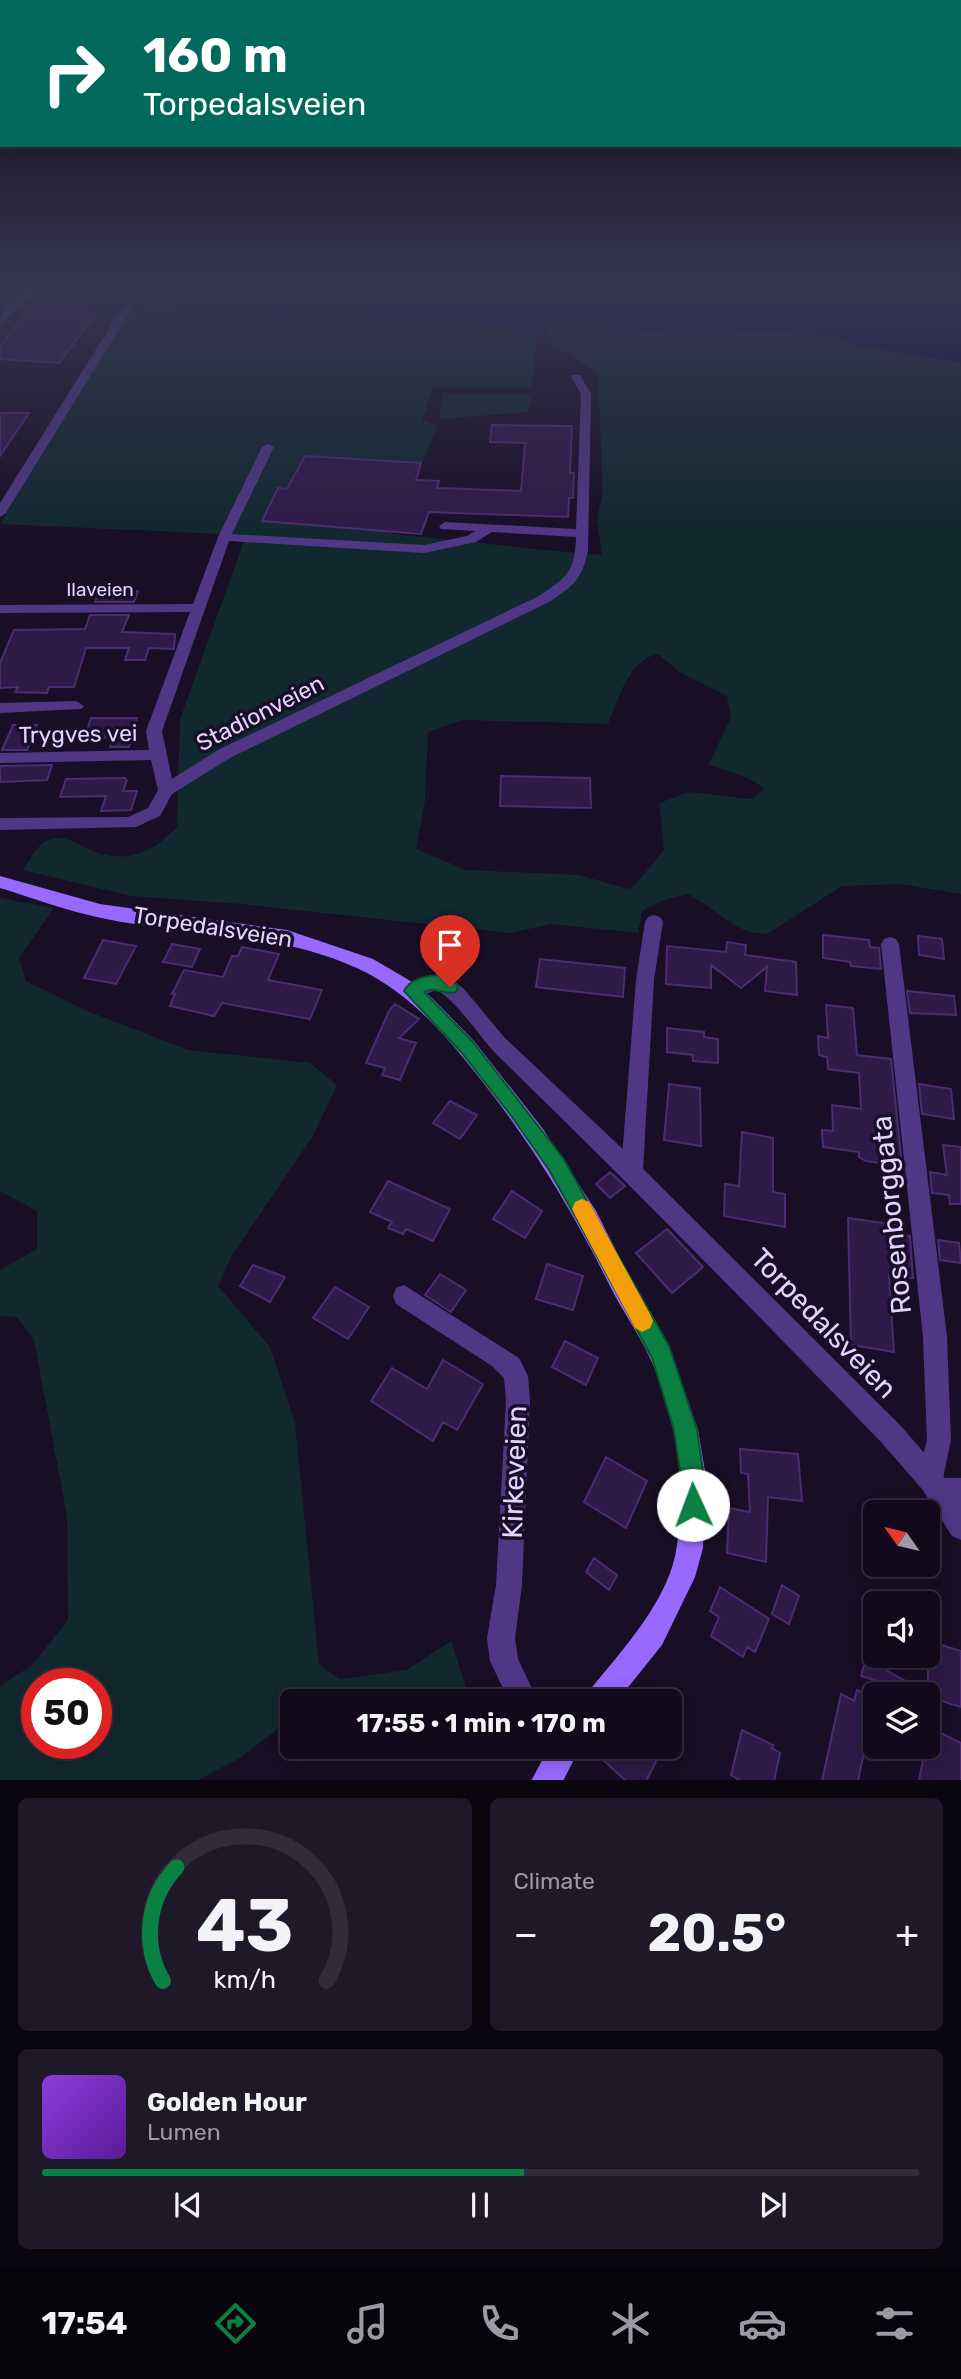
<!DOCTYPE html>
<meta charset="utf-8">
<style>
body{margin:0;font-family:Rubik,sans-serif;background:#1f1829;color:#f1f3f6;height:100vh;display:flex;flex-direction:column;font-size:26px;white-space:nowrap}
*{box-sizing:border-box;margin:0}
p{font-size:23px;color:#9c9aa3}
.icon{flex:none;width:38px;height:38px;fill:none;stroke:currentColor;stroke-width:2;stroke-linecap:round;stroke-linejoin:round}
.map{position:relative;height:1780px;overflow:hidden}
.sheet{display:flex;flex-direction:column;gap:18px;padding:18px;background:#0a060f;flex:1}
.sheet>*{flex:none}
.top-card{position:absolute;left:0px;top:0px;width:962px;height:147px;box-shadow:0 4px 18px #0003,0 0 0 2px #312b3b;background:#00695c;color:#fff;overflow:hidden}
.needle{width:46px;rotate:304deg}
.fabs{position:absolute;left:863px;top:1500px;display:grid;gap:14px}
.fabs a{display:grid;place-items:center;width:77px;height:77px;border-radius:10px;background:#120a1c;box-shadow:0 4px 18px #0003,0 0 0 2px #312b3b;font-size:35px}
.speed{position:absolute;left:21px;top:1668px;display:flex;gap:14px;font-size:35px;font-weight:700;text-align:center}
.speed>*{display:grid;place-content:center;width:91px;height:91px;border-radius:50%;background:#120a1c;box-shadow:0 4px 18px #0003,0 0 0 2px #312b3b;line-height:1}
.speed .limit{border:10px solid #d22;background:#fff;color:#111}
.pin{position:absolute;display:grid;place-items:center;width:60px;height:60px;color:#fff;margin:-72px -30px;border-radius:50% 50% 50% 0;rotate:-45deg;box-shadow:0 0 7px #0007}
.pin .icon{rotate:45deg}
.me{position:absolute;width:77px;margin:-38px;rotate:358deg;stroke-linejoin:round;filter:drop-shadow(0 0 5px #0008)}
.turn{display:flex;align-items:center;gap:24px;height:147px;padding:0 28px;font-size:32px}
.turn .icon{width:91px;height:91px;stroke-width:2.5}
.turn b{display:block;font-size:49px;line-height:60px}
.big{font-size:52px;font-weight:700;line-height:1.1}
.sheet .tile{flex:1;display:flex;flex-direction:column;justify-content:center;gap:10px;min-width:0;padding:0 24px;border-radius:10px;background:#1f1829}
.sheet .dial{align-items:center;gap:0}
.dial svg{height:182px;overflow:visible;fill:none;stroke:#312b3b;stroke-width:7;stroke-linecap:round;text-anchor:middle}
.dial text{fill:#f1f3f6;stroke:none}
.song{display:flex;align-items:center;gap:21px}
.cover{width:84px;height:84px;border-radius:10px;background:linear-gradient(135deg,hsl(270 70% 55%),hsl(270 70% 35%))}
.played{height:7px;border-radius:4px;background:linear-gradient(90deg,#0b8043 55%,#312b3b 55%)}
.keys{display:flex;justify-content:space-around;direction:ltr}
.heat{display:flex;justify-content:space-between;align-items:center;font-size:38px;direction:ltr}
.sheet .tiles{flex:1;display:grid;gap:18px;grid-template-columns:1fr 1fr}
.tile:last-child{grid-column:span 2}
.trip{position:absolute;left:280px;top:1689px;width:402px;height:70px;border-radius:10px;background:#120a1c;box-shadow:0 4px 18px #0003,0 0 0 2px #312b3b;font-weight:700;line-height:70px;text-align:center}
.dock{display:flex;height:112px;justify-content:space-around;align-items:center;background:#07040b;color:#9c9aa3}
.dock .icon{width:49px;height:49px}
.dock .on{color:#0b8043}
.dock b{font-size:32px;color:#f1f3f6}
.map>svg:first-child{display:block}
.green{fill:#11282f;fill-rule:evenodd}
.water{fill:#080d44}
.building{fill:#2f1947;stroke:#4e2a73;stroke-width:2}
.lines{fill:none;stroke-linecap:round;stroke-linejoin:round}
.minor{fill:#503786;fill-rule:evenodd}
.tertiary{fill:#503786;fill-rule:evenodd}
.secondary{fill:#9769ff;fill-rule:evenodd}
.route{fill:#0b8043;stroke:#07532c;stroke-width:2}
.slow{fill:#f59e0b}
.labels{text-anchor:middle;stroke-width:7;stroke-linejoin:round;paint-order:stroke}
.far-street-label{font-size:19px;fill:#e4d2ff;stroke:#180e25}
.street-label{font-size:23px;fill:#e4d2ff;stroke:#180e25}
.near-street-label{font-size:28px;fill:#e4d2ff;stroke:#180e25}
</style>
<div class="map">
<svg width="961" height="1781" viewBox="0 0 961 1781">
<rect width="100%" height="100%" fill="#180e25"/>
<path class="green" d="M151,307L265,322L298,324L326,317L537,336L531,388L433,387L422,420L438,426L392,534C462,540 532,550 602,555L597,519L603,491L598,374L572,355L550,345L552,340L545,335L554,324L591,322L616,334L685,329L787,332L833,337L857,345L961,363V894L901,884L842,886L769,933C738,938 715,907 688,894L664,900L642,911L638,933L551,924L511,933L241,904L131,896L23,870C30,859 38,842 52,839C67,835 76,844 88,849C125,865 151,854 177,827L180,719L243,544L244,535L0,524L121,323L128,314ZM658,654L681,673L727,696L731,717L709,764C727,772 751,776 764,789L752,799L689,792L659,803L664,850L634,886L628,889L579,875L466,870L416,849L425,800L428,732L462,720L608,724C619,699 628,660 658,654Z
M443,393L532,394L528,412L439,419Z
M0,898L54,908L19,958L26,981L87,1011L188,1050L310,1063L337,1085L313,1136L231,1257L218,1286L270,1347L295,1423L319,1665L340,1679L407,1670L451,1641L466,1687L351,1690L315,1701H292V1718L240,1758L198,1780H0V1686L32,1665L68,1620L67,1516L34,1340L17,1317L0,1316V1270L37,1249V1211L0,1191ZM37,1684H96V1743H37Z"/>
<path class="water" d="M111,287H961V363L857,345L833,337L787,332L685,329L616,334L591,322L526,328L492,327L337,312L315,311L277,316Z"/>
<path class="building" d="M35,302L89,304L82,313L96,314L59,363L0,359V346Z
M0,413H29L0,456Z
M492,425L572,426L570,473H574L573,498H569L568,517L429,512L421,534L262,521L278,488L287,489L305,456L421,463L416,480L439,481L437,488L521,491L525,443L490,442Z
M99,590L122,591H138L134,602H95Z
M90,615H129L122,632L175,634L174,649L149,648L145,660H125L129,648H86L74,687H49L47,693L15,692L18,687L0,688V663L14,630L85,629Z
M91,718H137L129,747H110L113,738L85,736Z
M13,725H37L27,750H2Z
M52,765L47,780L0,782V766Z
M501,776L590,778L591,808L500,806Z
M125,778L127,780L123,791H137L131,810L101,811L106,796L60,797L66,779Z
M823,935L869,940L870,947L879,948L881,969L851,966L850,962L823,958Z
M918,936L942,939L944,959L919,955Z
M103,940L136,946L116,984L84,978Z
M727,942L746,945L745,955L796,962L797,995L765,991L767,967L741,988L711,965V988L666,984L667,946L726,952Z
M172,944L200,949L192,967L163,962Z
M242,947L279,954L268,980L322,990L310,1019L222,1003L214,1016L170,1006L175,994H172L184,970L223,977L232,956H238Z
M540,959L625,968L623,997L536,987Z
M907,991L954,996L956,1015L910,1013Z
M395,1004L419,1019L399,1038L416,1043L400,1080L382,1075L385,1068L366,1063L389,1011Z
M826,1005L853,1008L857,1055L891,1059L902,1166L866,1161L859,1157V1152L823,1147L822,1130L833,1131L832,1105L861,1109L859,1073L828,1069L827,1057L819,1055L818,1036L828,1038Z
M667,1028L704,1032V1037L718,1039V1063L693,1061V1055L667,1052Z
M669,1084L700,1088L701,1146L664,1140Z
M919,1084L951,1089L954,1119L922,1114Z
M450,1101L477,1115L460,1139L433,1123Z
M742,1132L773,1138V1192L785,1194V1227L724,1216L725,1184L739,1186Z
M943,1145L961,1147V1204H950L949,1195L932,1193L930,1172L947,1175Z
M610,1172L625,1186L610,1198L596,1184Z
M388,1181L450,1209L433,1241L406,1229L403,1234L388,1228L392,1222L370,1212Z
M512,1191L542,1211L525,1238L493,1219Z
M848,1218L905,1226V1235L910,1236L913,1278L889,1275L894,1352L851,1345Z
M667,1229L703,1267L672,1293L636,1253Z
M938,1240L959,1243L961,1263L940,1260Z
M547,1264L583,1276L573,1310L536,1299Z
M253,1265L285,1277L270,1302L240,1286Z
M440,1274L466,1290L451,1312L425,1295Z
M335,1287L369,1307L348,1339L313,1318Z
M565,1341L598,1358L586,1385L552,1367Z
M443,1360L483,1384L457,1430L443,1422L433,1441L371,1401L392,1368L427,1389Z
M740,1449L798,1454L802,1501L768,1497L766,1562L727,1553L729,1508L750,1512L748,1474L741,1473Z
M606,1457L647,1481L626,1528L584,1502Z
M594,1558L617,1575L609,1590L586,1572Z
M782,1585L799,1596L789,1624L772,1614Z
M720,1587L769,1619L755,1652L747,1647L743,1657L711,1636L719,1617L710,1611Z
M928,1641L961,1651V1707L935,1699L936,1694H928Z
M866,1659L909,1683L906,1690L861,1676Z
M857,1690L875,1699L858,1781H822L841,1694L854,1701Z
M929,1727L961,1743V1781H919Z
M742,1730L773,1745L772,1748L780,1753L774,1781H741L731,1775Z
M608,1746H664L646,1781H626L602,1759Z"/>
<g class="lines">
<path class="minor" d="M36,287H47L23,301L0,327C0,307 20,295 36,287Z
M128,306L136,308L127,316L6,513L0,517V503L118,314Z
M572,375H580L591,394L588,551C581,581 574,585 549,602L230,758L172,794L160,816L136,827L0,830V818L128,817L148,808L158,790L151,760L0,763V753L149,750L146,731L190,612L0,613V605L193,604L218,537L262,447L268,444L274,447L232,534L424,545L467,536L475,531L441,529L439,526L445,522L576,529L581,394L571,377ZM492,532L576,537C575,572 567,577 539,596L218,750L172,779L162,731L229,541L424,553L476,542Z
M76,701L84,706L81,709L0,713V703Z
M654,915L660,917L663,922L654,980L643,1170L640,1177L632,1180L624,1177L621,1170L636,980L645,922L648,917Z
M890,937L896,939L899,944L947,1337L951,1440L943,1478H961V1504H941L932,1500L928,1491L921,1488L917,1479L927,1440L923,1337L881,944L884,939Z
M404,1285L519,1358L528,1376L530,1400L522,1585L515,1638L518,1659L538,1701H509L490,1661L487,1638L496,1585L506,1400L504,1378L492,1366L396,1304L393,1296L396,1288Z"/>
<path class="tertiary" d="M436,975L453,980L464,989L504,1037L628,1154L899,1424L940,1471L961,1502V1540L952,1536L922,1489L881,1442C755,1312 628,1182 498,1056C481,1039 455,998 436,990L412,999L405,996L403,991L405,986Z"/>
<path class="secondary" d="M0,876L100,904L287,930L373,959L419,986L433,999L474,1041L543,1129L596,1211L629,1276L669,1346L698,1430L705,1471L703,1548L695,1577L662,1645L617,1701H585L589,1691C622,1650 670,1600 677,1545C682,1508 682,1466 673,1429C667,1406 660,1380 650,1358C639,1334 623,1312 611,1288C573,1212 537,1152 485,1085C450,1040 412,994 359,969C278,931 187,936 101,918C67,911 33,898 0,888Z
M550,1746H581L563,1781H531Z"/>
</g>
<linearGradient id="sky" x2="0" y2="1"><stop stop-color="#0d0814"/><stop offset="0.54" stop-color="#373651"/><stop offset="1" stop-color="#373651" stop-opacity="0"/></linearGradient>
<rect width="961" height="536" fill="url(#sky)"/>
<path class="route" d="M437,975L456,983L458,987L456,992C444,996 436,985 424,992L473,1042L563,1158L669,1346L697,1430L703,1471L705,1505L701,1514L693,1517L685,1514L681,1505L680,1471L674,1430L652,1358L580,1225L549,1170L512,1117L461,1052L404,991C410,979 425,976 437,975Z"/>
<path class="slow" d="M582,1199L589,1202L650,1314L653,1321L650,1328L642,1332L635,1328L575,1215L572,1209L575,1202Z"/>
<g class="labels">
<g class="far-street-label">
<text x="100" y="596">Ilaveien</text>
</g>
<g class="street-label">
<text transform="translate(260 713) rotate(-27)" y="8">Stadionveien</text>
<text transform="translate(78 734) rotate(-1)" y="8">Trygves vei</text>
<text transform="translate(213 927) rotate(9)" y="8">Torpedalsveien</text>
</g>
<g class="near-street-label">
<text transform="translate(891 1215) rotate(-96)" y="10">Rosenborggata</text>
<text transform="translate(824 1323) rotate(46)" y="10">Torpedalsveien</text>
<text transform="translate(514 1472) rotate(-88)" y="10">Kirkeveien</text>
</g>
</g>
</svg>
<div class="fabs">
<a><svg class="needle" viewBox="-14 -14 28 28"><path d="M0-13l5 13h-10z" fill="#e53935"/><path d="M0 13l5-13h-10z" fill="#9c9aa3"/></svg></a>
<a><svg class="icon" aria-label="sound" viewBox="0 0 24 24"><path d="M4 9h4l5-4v14l-5-4H4zM17 9q2 3 0 6"/></svg></a>
<a><svg class="icon" aria-label="layers" viewBox="0 0 24 24"><path d="M12 4l9 5-9 5-9-5zM3 14l9 5 9-5"/></svg></a>
</div>
<div class="speed"><div class="limit">50</div></div>
<div class="pin" style="left:450px;top:987px;background:#d93025"><svg class="icon" aria-label="arrive" viewBox="0 0 24 24"><path d="M6 21V4h12l-3 4 3 4H6"/></svg></div>
<svg class="me" style="left:693px;top:1505px" viewBox="-20 -20 40 40"><circle r="19" fill="#fff"/><path d="M0-13L10 11 0 6-10 11z" fill="#0b8043"/></svg>
<div class="trip">17:55 · 1 min · 170 m</div>
<div class="top-card">
<div class="turn"><svg class="icon" aria-label="right" viewBox="0 0 24 24"><path d="M7 20v-9h11M14 6l5 5-5 5"/></svg><div><b>160 m</b>Torpedalsveien</div></div>
</div>
</div>
<section class="sheet">
<div class="tiles">
<div class="tile dial"><svg viewBox="0 0 100 80">
<path d="M14 69A42 42 0 1 1 86 69"/>
<path d="M14 69A42 42 0 0 1 20 19" stroke="#0b8043"/>
<text x="50" y="56" font-size="32" font-weight="700">43</text>
<text x="50" y="72" font-size="11">km/h</text>
</svg></div>
<div class="tile"><p>Climate</p>
<div class="heat"><a>−</a><b class="big">20.5°</b><a>+</a></div>
</div>
<div class="tile">
<div class="song"><i class="cover"></i><div><b>Golden Hour</b><p>Lumen</p></div></div>
<div class="played"></div>
<div class="keys"><svg class="icon" aria-label="previous" viewBox="0 0 24 24"><path d="M18 5L8 12l10 7zM5 5v14"/></svg><svg class="icon" aria-label="pause" viewBox="0 0 24 24"><path d="M8 5v14M16 5v14"/></svg><svg class="icon" aria-label="next" viewBox="0 0 24 24"><path d="M6 5l10 7-10 7zM19 5v14"/></svg></div>
</div>
</div>
</section>
<nav class="dock">
<b>17:54</b>
<svg class="icon on" aria-label="directions" viewBox="0 0 24 24"><path d="M12 3l9 9-9 9-9-9zM9 14v-3h6M13 9l2 2-2 2"/></svg>
<svg class="icon" aria-label="music" viewBox="0 0 24 24"><path d="M9 18V5l10-2v13"/><circle cx="6" cy="18" r="3"/><circle cx="16" cy="16" r="3"/></svg>
<svg class="icon" aria-label="phone" viewBox="0 0 24 24"><path d="M5 4h4l2 5-3 2q2 4 5 5l2-3 5 2v4C11 20 4 13 5 4z"/></svg>
<svg class="icon" aria-label="climate" viewBox="0 0 24 24"><path d="M12 3v18M4 7l16 10M4 17L20 7"/></svg>
<svg class="icon" aria-label="car" viewBox="0 0 24 24"><path d="M5 17H2v-5l4-1 3-4h7l3 4 3 1v5h-3M9 17h6M6 11h13"/><circle cx="7" cy="17" r="2"/><circle cx="17" cy="17" r="2"/></svg>
<svg class="icon" aria-label="filters" viewBox="0 0 24 24"><path d="M4 7h16M4 17h16"/><circle cx="9" cy="7" r="2"/><circle cx="15" cy="17" r="2"/></svg>
</nav>
